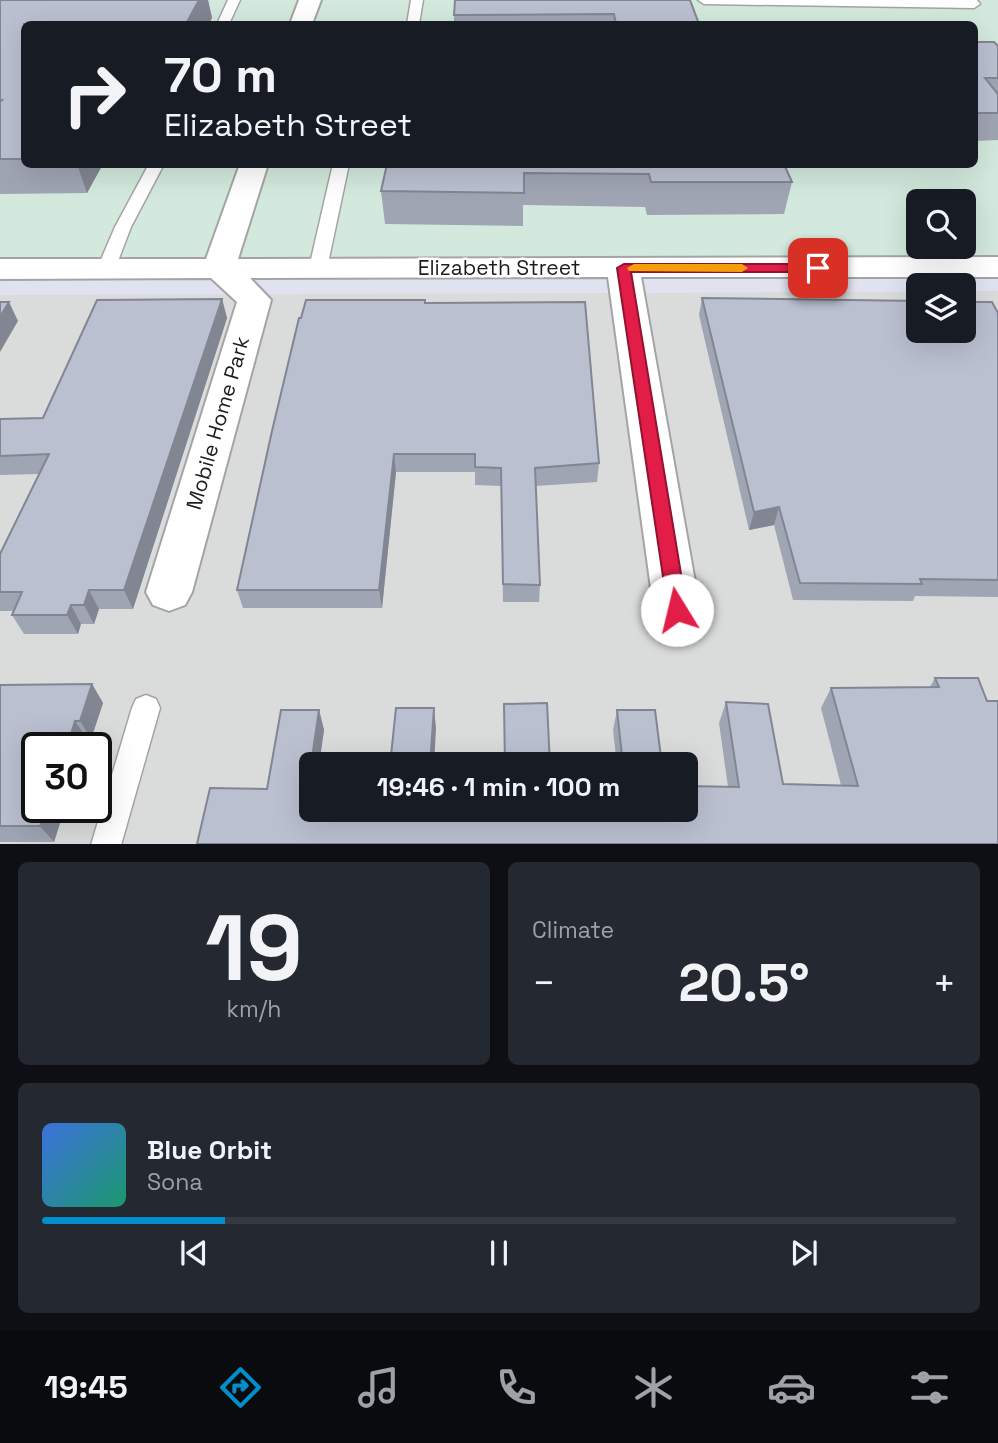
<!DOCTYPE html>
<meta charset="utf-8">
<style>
body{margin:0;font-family:"Space Grotesk",sans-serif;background:#242831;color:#f1f3f6;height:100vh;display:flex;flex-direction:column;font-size:26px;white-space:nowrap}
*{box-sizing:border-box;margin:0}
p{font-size:23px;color:#9ea1a6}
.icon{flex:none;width:38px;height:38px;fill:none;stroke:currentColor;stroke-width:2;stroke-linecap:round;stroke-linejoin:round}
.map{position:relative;height:844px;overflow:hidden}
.sheet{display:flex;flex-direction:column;gap:18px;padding:18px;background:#0d0f14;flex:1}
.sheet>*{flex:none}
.banner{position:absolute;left:21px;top:21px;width:957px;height:147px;border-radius:10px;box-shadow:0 7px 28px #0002;background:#171b24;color:#f1f3f6;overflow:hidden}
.tools{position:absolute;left:906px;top:189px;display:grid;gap:14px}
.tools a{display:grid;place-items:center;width:70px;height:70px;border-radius:10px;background:#171b24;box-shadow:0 7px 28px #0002;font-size:35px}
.speed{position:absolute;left:21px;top:732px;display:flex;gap:14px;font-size:35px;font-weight:700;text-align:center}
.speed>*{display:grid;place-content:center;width:91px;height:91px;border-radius:50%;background:#171b24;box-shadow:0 7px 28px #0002;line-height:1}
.speed .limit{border:4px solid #111;border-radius:10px;background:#fff;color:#111}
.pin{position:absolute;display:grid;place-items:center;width:60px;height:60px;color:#fff;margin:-30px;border-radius:14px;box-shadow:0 4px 10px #0006}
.me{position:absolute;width:77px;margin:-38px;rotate:351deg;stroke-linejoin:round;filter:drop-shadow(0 0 5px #0008)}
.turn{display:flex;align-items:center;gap:24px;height:147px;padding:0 28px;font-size:32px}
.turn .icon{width:91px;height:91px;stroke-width:2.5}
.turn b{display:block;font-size:49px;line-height:60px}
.big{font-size:52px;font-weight:600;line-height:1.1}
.sheet .tile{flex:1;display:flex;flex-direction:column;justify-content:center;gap:10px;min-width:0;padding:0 24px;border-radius:10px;background:#242831}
.sheet .dial{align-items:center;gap:0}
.dial b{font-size:91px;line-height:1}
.song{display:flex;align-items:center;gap:21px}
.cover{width:84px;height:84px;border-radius:10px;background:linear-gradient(135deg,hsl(220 70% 55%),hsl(160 70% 35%))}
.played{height:7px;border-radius:4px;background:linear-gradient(90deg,#008fca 20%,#363941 20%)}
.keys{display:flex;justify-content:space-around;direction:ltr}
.heat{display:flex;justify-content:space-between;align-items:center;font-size:38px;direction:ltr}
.sheet .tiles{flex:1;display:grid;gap:18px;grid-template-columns:1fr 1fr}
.tile:last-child{grid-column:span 2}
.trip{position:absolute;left:299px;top:752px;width:399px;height:70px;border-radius:10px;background:#171b24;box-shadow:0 7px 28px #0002;font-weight:600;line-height:70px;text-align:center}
.menu{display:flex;height:112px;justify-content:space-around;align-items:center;background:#090b0e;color:#9ea1a6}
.menu .icon{width:49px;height:49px}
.menu .active{color:#008fca}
.menu b{font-size:32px;color:#f1f3f6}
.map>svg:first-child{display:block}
.residential{fill:#dadbdb;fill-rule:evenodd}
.industrial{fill:#d3e9dd;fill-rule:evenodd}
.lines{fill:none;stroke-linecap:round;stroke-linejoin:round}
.lane-casing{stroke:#a4a4a4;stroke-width:3}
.street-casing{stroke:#a4a4a4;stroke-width:4}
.lane{fill:#fff;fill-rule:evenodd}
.street{fill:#fff;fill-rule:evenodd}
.wall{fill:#a0a5b3}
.shaded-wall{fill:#828692}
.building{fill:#bac0d0;stroke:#828692;stroke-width:2}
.route{fill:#e11d48;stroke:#92132f;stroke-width:2}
.slow{fill:#f59e0b}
.labels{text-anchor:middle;stroke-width:5;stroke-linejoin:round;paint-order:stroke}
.street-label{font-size:21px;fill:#1d1d1d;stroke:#fff}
</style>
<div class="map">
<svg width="998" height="845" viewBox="0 0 998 845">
<rect width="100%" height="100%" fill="#e1e2ef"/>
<path class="residential" d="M964,291H998V844H0V295L919,292V331H964ZM37,747H96V807H37ZM312,765H686V810H312Z"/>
<path class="industrial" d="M0,0H998V267L0,269ZM24,24H975V164H24ZM919,201H964V247H919Z"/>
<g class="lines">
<defs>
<path id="lane" d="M228,0H240L229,24H217Z
M411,0H423L419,24H407Z
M698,0H977L980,4L974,8L704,4Z
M149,164H164L131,227L115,269L106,274L100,273L97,269L115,227Z
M333,164H349L327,268L318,273L309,268Z
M146,695L156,699L160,708L121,845H91L132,708L136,699Z"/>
<path id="street" d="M299,0H321L312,24H290Z
M240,164H268L238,259L998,257V277H641L700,610L693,624L677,629L661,624L654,610L608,277L250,278L271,300L192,592L185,605L169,611L153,605L146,592L237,302L211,278L0,279V259H206Z"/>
</defs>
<use href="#lane" class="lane-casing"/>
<use href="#street" class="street-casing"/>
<use href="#lane" class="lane"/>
<use href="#street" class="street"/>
</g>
<path class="wall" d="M0,0H208L212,18L24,24V164H103L87,193L0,194Z
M690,0L699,24H454V15Z
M975,42L998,46V140L975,141Z
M387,164H784L792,182L784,214L647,215L645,207L523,205V226L385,224L381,191Z
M702,298L998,313V597L915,596L913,601L793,600L774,525L749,530L699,315Z
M222,299L227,318L133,609H99L94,624H81L78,634H24L12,615L14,611H0V554L39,474L0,475V419L43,418Z
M425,303L599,463L597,482L535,486L540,585L539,602H503L501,486L475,485V472H396L382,608H243L237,590Z
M935,678H978L987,701H998V844H197L210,788L267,789L281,710H319L324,730L319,765H312V810H686V786L728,787L719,723L726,702L768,704L783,784L841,785L821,708L831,688L930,687Z
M92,684L103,703L91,739H87L54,842H0V685Z
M617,710L662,765H617L613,730Z"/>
<path class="shaded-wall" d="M199,0H208L212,18L209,24H186Z
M77,164H103L87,193Z
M222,299L227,318L133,609L124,590Z
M9,302L18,321L0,352V317Z
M394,454L396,472L382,608L379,590Z
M779,507L774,525L749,530L754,512Z
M89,590L99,609L94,624L84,605Z
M71,605L81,624L78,634L67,615Z
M92,684L103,703L91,739L80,721Z
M434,708L436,728L434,765H430Z
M319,710L324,730L319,765H312V796L308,785Z
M75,721L87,739L84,747H67Z
M47,807H65L54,842L40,826Z"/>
<path class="building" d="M0,0H199L186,24H24V159H0V102L2,100H0Z
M455,0H690L699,24H616L614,14L454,15Z
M975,42H994L998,46V78H985L998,94V113H975Z
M387,164H784L792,182H651L649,174L524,173V193L381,191Z
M702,298L919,301V331H964V302H992L998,313V580L920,579L922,584L800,583L779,507L754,512Z
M222,299L124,590H89L84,605H71L67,615H12L22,592H0V554L49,454L0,456V419L43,418L97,300Z
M306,300H425V303L585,302L599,463L535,468L540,585L503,584L501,468L475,467V454H394L379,590H237L272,431L299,318H301Z
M0,302H9L0,317Z
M935,678H978L987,701H998V844H197L210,788L267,789L281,710H319L308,785H312V810H686V786L739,787L726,702L768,704L783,784L858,786L831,688L939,687Z
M92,684L80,721H75L67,747H37V807H47L40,826H0V685Z
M547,703L550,765H505L504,704Z
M396,708H434L430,765H390Z
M617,710H655L662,765H623Z"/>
<path class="route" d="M624,264H818L824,268L818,272H631L687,610L684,616L677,618L671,616L668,610L617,268Z"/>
<path class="slow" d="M634,264H742L748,268L742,272L629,271L627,268Z"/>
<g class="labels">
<g class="street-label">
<text x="499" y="275">Elizabeth Street</text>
<text transform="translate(218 423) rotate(-74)" y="7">Mobile Home Park</text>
</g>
</g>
</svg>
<div class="tools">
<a><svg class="icon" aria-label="search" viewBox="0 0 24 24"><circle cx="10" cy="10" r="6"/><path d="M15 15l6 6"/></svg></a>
<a><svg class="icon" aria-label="layers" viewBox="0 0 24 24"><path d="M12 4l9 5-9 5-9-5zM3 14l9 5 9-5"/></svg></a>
</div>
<div class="speed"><div class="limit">30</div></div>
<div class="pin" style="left:818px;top:268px;background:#d93025"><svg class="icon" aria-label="arrive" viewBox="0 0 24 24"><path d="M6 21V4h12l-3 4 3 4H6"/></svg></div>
<svg class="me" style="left:677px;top:610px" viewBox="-20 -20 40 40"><circle r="19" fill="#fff"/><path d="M0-13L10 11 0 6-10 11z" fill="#e11d48"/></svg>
<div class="trip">19:46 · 1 min · 100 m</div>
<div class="banner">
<div class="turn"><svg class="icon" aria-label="right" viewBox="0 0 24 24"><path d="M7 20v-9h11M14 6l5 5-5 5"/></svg><div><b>70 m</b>Elizabeth Street</div></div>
</div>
</div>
<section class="sheet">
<div class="tiles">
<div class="tile dial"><b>19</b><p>km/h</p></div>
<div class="tile"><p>Climate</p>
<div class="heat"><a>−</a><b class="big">20.5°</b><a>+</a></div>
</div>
<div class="tile">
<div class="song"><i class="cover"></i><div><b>Blue Orbit</b><p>Sona</p></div></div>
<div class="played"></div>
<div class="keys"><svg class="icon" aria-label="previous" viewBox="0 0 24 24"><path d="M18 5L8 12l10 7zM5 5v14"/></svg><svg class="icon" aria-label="pause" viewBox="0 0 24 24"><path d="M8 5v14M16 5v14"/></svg><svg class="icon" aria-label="next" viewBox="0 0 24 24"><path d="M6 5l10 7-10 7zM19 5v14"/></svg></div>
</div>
</div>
</section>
<nav class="menu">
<b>19:45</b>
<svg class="icon active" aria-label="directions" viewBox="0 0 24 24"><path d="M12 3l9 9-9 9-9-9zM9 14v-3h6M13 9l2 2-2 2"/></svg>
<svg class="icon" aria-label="music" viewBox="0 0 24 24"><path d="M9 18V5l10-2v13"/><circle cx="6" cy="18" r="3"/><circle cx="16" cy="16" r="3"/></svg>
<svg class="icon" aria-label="phone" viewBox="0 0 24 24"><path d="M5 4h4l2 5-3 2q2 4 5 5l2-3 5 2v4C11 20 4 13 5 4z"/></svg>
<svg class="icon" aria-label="climate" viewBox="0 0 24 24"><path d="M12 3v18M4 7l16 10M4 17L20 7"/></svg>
<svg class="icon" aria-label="car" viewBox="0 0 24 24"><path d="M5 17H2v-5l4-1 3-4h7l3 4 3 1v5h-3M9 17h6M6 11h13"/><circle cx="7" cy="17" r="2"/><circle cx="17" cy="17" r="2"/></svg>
<svg class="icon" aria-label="filters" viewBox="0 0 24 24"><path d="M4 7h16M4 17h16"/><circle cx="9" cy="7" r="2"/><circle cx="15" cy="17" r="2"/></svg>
</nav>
